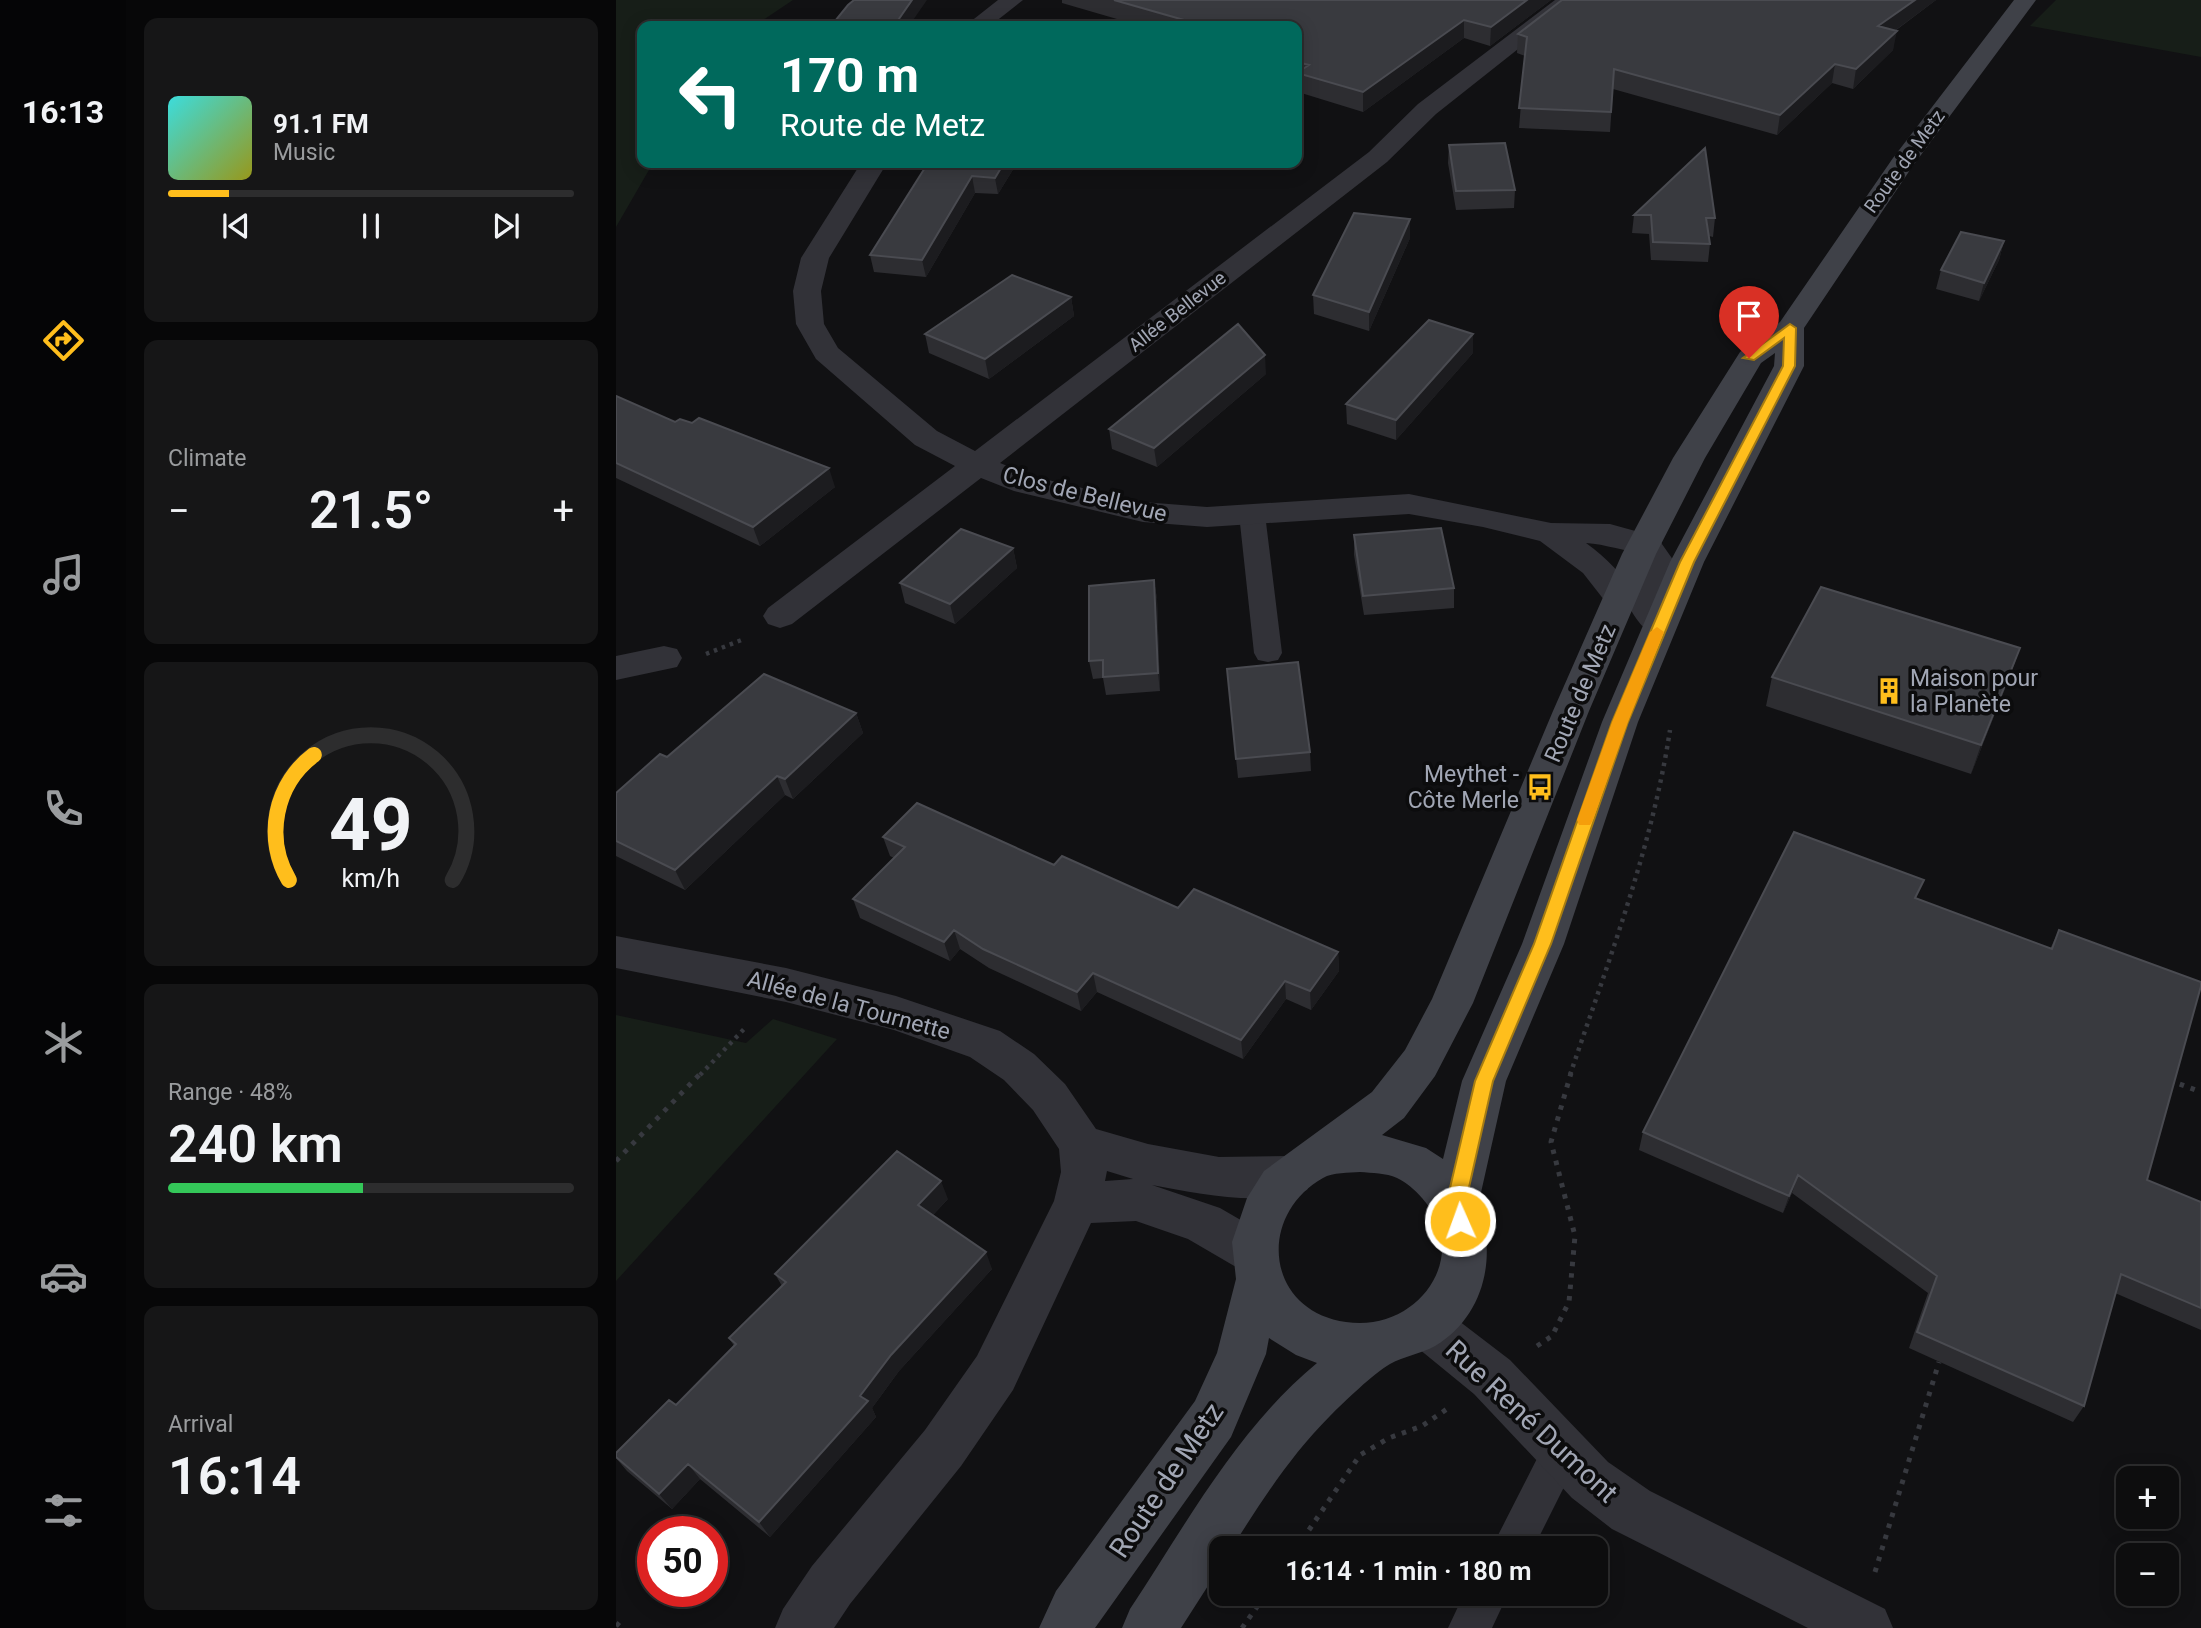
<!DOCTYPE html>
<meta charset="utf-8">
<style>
body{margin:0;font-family:Roboto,sans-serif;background:#161617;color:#f1f3f6;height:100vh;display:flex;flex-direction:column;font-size:26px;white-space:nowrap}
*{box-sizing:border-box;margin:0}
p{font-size:23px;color:#9a9c9e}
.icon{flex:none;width:38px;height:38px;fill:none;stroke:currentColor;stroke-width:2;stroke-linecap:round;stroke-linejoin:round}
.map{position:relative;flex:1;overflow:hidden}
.drawer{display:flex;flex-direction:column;gap:18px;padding:18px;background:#070708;width:490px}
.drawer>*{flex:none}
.banner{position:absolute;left:21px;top:21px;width:665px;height:147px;border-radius:14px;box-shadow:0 4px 18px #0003,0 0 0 2px #2d2d2e;background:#00695c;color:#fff;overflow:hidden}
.fabs{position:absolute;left:1500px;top:1466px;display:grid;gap:14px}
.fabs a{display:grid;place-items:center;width:63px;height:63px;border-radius:14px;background:#0d0d0e;box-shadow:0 4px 18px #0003,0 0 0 2px #2d2d2e;font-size:35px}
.speed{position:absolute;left:21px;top:1516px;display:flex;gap:14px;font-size:35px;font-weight:700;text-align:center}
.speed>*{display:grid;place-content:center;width:91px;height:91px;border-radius:50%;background:#0d0d0e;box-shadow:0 4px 18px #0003,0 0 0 2px #2d2d2e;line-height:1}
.speed .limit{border:10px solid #d22;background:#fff;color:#111}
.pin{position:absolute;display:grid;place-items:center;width:60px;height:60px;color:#fff;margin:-72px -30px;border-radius:50% 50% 50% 0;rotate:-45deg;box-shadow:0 0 7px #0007}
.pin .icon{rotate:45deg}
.me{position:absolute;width:77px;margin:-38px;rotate:358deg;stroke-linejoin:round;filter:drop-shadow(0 0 5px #0008)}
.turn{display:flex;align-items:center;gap:24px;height:147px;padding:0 28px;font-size:32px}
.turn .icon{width:91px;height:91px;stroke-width:2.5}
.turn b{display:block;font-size:49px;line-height:60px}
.big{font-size:52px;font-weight:600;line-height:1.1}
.drawer .tile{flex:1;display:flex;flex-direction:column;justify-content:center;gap:10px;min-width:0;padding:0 24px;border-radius:14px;background:#161617}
.drawer .dial{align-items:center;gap:0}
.dial svg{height:182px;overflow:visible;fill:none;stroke:#2d2d2e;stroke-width:7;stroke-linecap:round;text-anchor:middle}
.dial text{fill:#f1f3f6;stroke:none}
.song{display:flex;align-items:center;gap:21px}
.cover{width:84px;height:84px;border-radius:10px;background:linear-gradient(135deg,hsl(180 70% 55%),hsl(60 70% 35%))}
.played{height:7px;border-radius:4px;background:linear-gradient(90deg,#ffbe1c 15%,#2d2d2e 15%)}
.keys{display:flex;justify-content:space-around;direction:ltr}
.heat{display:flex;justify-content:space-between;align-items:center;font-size:38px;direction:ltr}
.charge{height:10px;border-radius:5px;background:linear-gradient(90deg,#34c759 48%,#2d2d2e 0)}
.trip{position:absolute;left:593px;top:1536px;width:399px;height:70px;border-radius:14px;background:#0d0d0e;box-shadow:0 4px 18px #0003,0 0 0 2px #2d2d2e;font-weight:600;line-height:70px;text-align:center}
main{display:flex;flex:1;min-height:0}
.tab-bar{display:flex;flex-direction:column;width:126px;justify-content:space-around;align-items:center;background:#050506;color:#9a9c9e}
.tab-bar .icon{width:49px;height:49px}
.tab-bar .active{color:#ffbe1c}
.tab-bar b{font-size:32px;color:#f1f3f6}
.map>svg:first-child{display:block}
.green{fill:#171e18}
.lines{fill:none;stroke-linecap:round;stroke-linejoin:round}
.path-far1{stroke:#37393f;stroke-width:4.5;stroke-dasharray:3.5 5;stroke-linecap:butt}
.path{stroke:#37393f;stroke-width:5;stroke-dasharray:4.5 7;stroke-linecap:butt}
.service{fill:#323238;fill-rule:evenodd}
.minor{fill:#323238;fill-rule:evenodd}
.tertiary{fill:#323238;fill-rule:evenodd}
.secondary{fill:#3f4148;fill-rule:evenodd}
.wall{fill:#2d2d31}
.shaded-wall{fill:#1c1c1f}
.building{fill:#393a3f;stroke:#4a4b51;stroke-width:2}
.route{fill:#ffbe1c;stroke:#a67c12;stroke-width:2}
.slow{fill:#f59e0b}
.labels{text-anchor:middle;stroke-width:7;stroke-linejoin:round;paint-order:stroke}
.far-street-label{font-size:19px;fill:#a1a6b4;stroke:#0c0c0d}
.street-label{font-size:23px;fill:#a1a6b4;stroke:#0c0c0d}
.poi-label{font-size:23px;fill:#a1a6b4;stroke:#0c0c0d;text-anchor:start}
.near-street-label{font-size:28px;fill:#a1a6b4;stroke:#0c0c0d}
</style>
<main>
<nav class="tab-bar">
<b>16:13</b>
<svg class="icon active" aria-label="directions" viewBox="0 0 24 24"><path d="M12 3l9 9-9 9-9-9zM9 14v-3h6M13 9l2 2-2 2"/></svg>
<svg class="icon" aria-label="music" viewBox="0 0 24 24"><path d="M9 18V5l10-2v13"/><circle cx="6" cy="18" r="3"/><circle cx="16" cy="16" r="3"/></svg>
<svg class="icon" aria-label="phone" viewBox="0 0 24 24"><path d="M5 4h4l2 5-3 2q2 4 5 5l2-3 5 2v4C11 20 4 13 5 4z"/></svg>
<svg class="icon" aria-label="climate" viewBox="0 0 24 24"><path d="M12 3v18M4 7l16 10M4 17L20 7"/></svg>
<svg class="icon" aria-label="car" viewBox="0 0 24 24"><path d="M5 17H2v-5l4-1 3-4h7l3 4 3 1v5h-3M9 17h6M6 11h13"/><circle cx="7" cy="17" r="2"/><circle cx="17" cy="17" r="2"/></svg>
<svg class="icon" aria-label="filters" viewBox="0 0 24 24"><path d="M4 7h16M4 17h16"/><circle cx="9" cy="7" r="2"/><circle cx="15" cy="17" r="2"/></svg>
</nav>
<section class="drawer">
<div class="tile">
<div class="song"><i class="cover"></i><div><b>91.1 FM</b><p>Music</p></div></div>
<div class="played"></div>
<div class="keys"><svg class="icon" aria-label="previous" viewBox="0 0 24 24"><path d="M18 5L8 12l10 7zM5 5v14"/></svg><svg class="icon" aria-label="pause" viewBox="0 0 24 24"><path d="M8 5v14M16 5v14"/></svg><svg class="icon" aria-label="next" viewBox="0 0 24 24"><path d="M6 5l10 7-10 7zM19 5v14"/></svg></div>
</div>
<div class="tile"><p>Climate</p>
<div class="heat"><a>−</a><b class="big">21.5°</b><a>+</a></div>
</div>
<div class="tile dial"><svg viewBox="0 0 100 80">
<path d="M14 69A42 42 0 1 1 86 69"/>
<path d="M14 69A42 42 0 0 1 25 14" stroke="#ffbe1c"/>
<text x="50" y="56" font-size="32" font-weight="700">49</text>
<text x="50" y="72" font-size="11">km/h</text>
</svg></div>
<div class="tile"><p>Range · 48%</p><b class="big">240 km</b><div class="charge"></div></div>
<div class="tile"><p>Arrival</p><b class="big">16:14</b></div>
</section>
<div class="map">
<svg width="1585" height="1628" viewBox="0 0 1585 1628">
<rect width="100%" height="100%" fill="#111113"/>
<path class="green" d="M0,0H177L138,26H26V163H37L0,227Z
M1440,0H1585V57L1414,26Z
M0,1015L130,1043L157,1019L221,1039L0,1281Z"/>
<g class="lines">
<path class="path-far1" d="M90,654L128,639
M84,1075L131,1026
M954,1075C992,962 1036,848 1054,730"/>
<path class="path" d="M1553,1080L1585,1092
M0,1161L85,1073
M921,1346L936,1336L953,1302L959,1236L935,1142L955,1073
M680,1549L744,1455L773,1438L806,1426L831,1409
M1259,1572L1323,1362
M0,1623L6,1628
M626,1628L650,1594"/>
<path class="service" d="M636,506L645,508L649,514L666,653L662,660L652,662L642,660L638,653L623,514L627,508Z
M946,1431L960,1437L966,1451L917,1549H875L932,1437Z
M848,1594H892L876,1628H832Z"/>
<path class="minor" d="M382,0H407L374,26H349Z
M939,0H964L820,114L771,162L384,463L419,477L527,502L591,507L793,494L935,523L994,524L1041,537L1046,544L1041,551C1021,557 993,544 970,543C991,558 1007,575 1021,597L1016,605L1004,608L992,605L967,573L924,541L867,527L793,514L591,527L527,522L398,491L365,478L176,624L164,628L152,624L147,616L152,608L339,466L299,445L200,359L180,324L177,291L185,258L245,163H271L213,258L205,291L208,324L222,348L321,431L359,451L753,152L802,104Z
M48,646L61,649L66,658L61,667L0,680V656Z
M0,936L170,968L280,996L384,1031L418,1054L449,1084L480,1129L532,1144L603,1157L675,1156L691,1162L698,1176L691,1190C644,1207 584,1194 536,1185L604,1208L654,1237L661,1252L654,1267L637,1274L620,1267L572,1239L520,1221L475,1223L397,1390L345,1466L234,1604L218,1628H159L167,1609L196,1566L309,1430L361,1356L438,1201L445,1172L443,1149L417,1110L388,1080L354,1057L278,1030L170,1002L0,968ZM491,1171L517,1179L489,1181Z
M809,1301L826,1308L894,1360L992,1462L1034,1491L1269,1609L1277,1628H1192L996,1529L956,1498L858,1394L792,1340L785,1324L792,1308Z"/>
<path class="tertiary" d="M1029,533L1041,537L1060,564L1044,601L1061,625L1056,633C1031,640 1022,622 1010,602L1026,564L1012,544L1017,537Z"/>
<path class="secondary" d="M1398,0H1420L1296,167L1188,328V366L1088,562L1022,722L948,944L890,1081L862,1206C882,1256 868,1317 819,1346C805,1354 788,1356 774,1364C758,1373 728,1402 714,1416C674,1456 645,1502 615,1549H606V1564L565,1628H506L514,1609C571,1523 621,1429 701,1363L680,1355L653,1338L650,1354L615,1437L479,1628H423L440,1591L579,1401L601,1353L620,1279L616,1242L631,1198L648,1171L756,1092L789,1050L816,999L937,711L1006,554L1057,458L1124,352L1164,322L1277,158ZM1159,353L1158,366L1054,562L986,722L906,944L846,1081L827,1159L810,1148L766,1135L788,1118L819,1076L857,1003L973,711L1040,554L1089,458L1145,363ZM744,1172C756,1173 770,1173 781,1178C790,1182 799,1190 806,1198C858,1256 801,1333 730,1322C650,1311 640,1216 707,1178C717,1172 733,1173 744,1172Z"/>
</g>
<path class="wall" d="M446,0H935L874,46L848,38L747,112L682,92L681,73L683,72H681V26H525L446,3Z
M946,0H1320L1279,31L1277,50L1237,89L1216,83L1161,135L997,89L994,132L903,128L909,56L901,53L902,34Z
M833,145L899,190L898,208L840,210L832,163Z
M312,163H401L382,194L359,193L310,277L258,272L254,255Z
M1018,215L1099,218L1097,237L1093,236L1094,244L1092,262L1035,260L1033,234L1016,233Z
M794,238L753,331L698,314L697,295Z
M1388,241L1383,260L1363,301L1320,289L1325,270Z
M455,297L458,316L373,379L313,353L309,334Z
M857,353L780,440L731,424L730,404Z
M650,374L541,467L496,449L493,429Z
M0,396L59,422L219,487L144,546L0,478Z
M738,535L838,588V608L748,615L738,555Z
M397,548L401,568L339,624L289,603L284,583Z
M538,580L541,599L544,691L490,695L487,678L477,679L473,661Z
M1404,648L1394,676L1355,774L1150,706L1156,677Z
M611,669L694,752L695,771L622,778Z
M240,713L247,733L177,799L169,795L69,890L0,856V793L51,757Z
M267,837L438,865L562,908L722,952L723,971L695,1010L670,999L627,1059L481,992L465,1011L373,968L344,949L334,961L244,918L237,899L278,858L274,856Z
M1301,899L1434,949L1443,930L1531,1180L1585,1202V1330L1499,1293L1468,1406L1457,1422L1293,1348L1312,1293L1176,1193L1167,1213L1023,1150L1027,1132Z
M332,1199L317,1215L376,1269L283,1371L256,1408L260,1417L154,1537L84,1479L56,1509L11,1471L0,1458L60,1405L118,1346L113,1338L166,1286L159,1274Z"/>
<path class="shaded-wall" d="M296,0H311L293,26H278Z
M911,0H935L874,46L875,27Z
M1299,0H1320L1258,46L1262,26Z
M848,20V38L747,112V92Z
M1281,31L1277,50L1237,89L1240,69Z
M1219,64L1216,83L1161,135L1164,115Z
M388,163H401L382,194L379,178Z
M356,176L359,193L310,277L306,260Z
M794,219V238L753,331V312Z
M1388,241L1383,260L1363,301L1368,283Z
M455,297L458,316L373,379L369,359Z
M857,334V353L780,440V420Z
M649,355L650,374L541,467L538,448Z
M213,468L219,487L144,546L137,527Z
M397,548L401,568L339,624L334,604Z
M538,580L541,599L544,691L542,673Z
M1404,648L1394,676L1355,774L1365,745Z
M240,713L247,733L177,799L169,779Z
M161,776L169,795L69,890L59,870Z
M338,930L344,949L334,961L328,942Z
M722,952L723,971L695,1010L694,991Z
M477,973L481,992L465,1011L461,992Z
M669,981L670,999L627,1059L625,1040Z
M1182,1175L1176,1193L1167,1213L1173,1196Z
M325,1181L332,1199L310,1222L302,1205Z
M370,1252L376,1269L283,1371L256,1408L260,1417L154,1537L143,1522L275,1355Z
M72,1464L84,1479L56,1509L43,1494Z"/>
<path class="building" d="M238,0H296L278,26H215L232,5Z
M498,0H911L875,27L848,20L747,92L681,73L693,65L685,63L686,54L681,53V26H589Z
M946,0H1299L1262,26L1281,31L1240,69L1219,64L1164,115L998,69L995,112L903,108L911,37L902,34Z
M889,143L899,190L840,191L833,145Z
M1089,148L1099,218H1090L1094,244L1037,242L1035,215H1018Z
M312,163H388L379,178L356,176L306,260L254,255Z
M738,213L794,219L753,312L697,295Z
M1345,232L1388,241L1368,283L1325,270Z
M396,275L455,297L369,359L309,334Z
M813,320L857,334L780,420L730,404Z
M622,324L649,355L538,448L493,429Z
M0,396L59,422L64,419L76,423L83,418L213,468L137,527L0,463Z
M825,528L838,588L747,596L738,535Z
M345,529L397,548L334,604L284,583Z
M538,580L542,673L487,677V660L473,661V586Z
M1205,587L1404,648L1365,745L1156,677Z
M682,662L694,752L620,759L611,669Z
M148,674L240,713L169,779L161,776L59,870L0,841V793L44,754L51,757Z
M301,803L438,865L446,856L562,908L578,889L722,952L694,991L669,981L625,1040L477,973L461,992L367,949L338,930L328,942L237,899L289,847L267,837Z
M1178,832L1308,880L1299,898L1436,949L1443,930L1585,982V986L1531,1180L1585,1202V1308L1505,1274L1468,1406L1301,1332L1321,1276L1182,1175L1173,1196L1027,1132Z
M281,1151L325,1181L302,1205L370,1252L275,1355L244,1396L252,1401L143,1522L72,1464L43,1494L0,1457V1453L53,1400L60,1405L120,1344L113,1338L170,1282L159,1274Z"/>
<path class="route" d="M1174,324L1180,328L1179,366L1078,562L1012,722L935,944L877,1081L849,1205L854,1221L851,1227L844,1229L838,1227L830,1205L859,1081L918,944L996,722L1064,562L1167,366L1168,338L1138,360L1127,358Z"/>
<path class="slow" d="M1041,627L1048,632L1012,722L977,820L974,825H963L961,820L996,722L1034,632Z"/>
<defs>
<symbol id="building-bare" viewBox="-9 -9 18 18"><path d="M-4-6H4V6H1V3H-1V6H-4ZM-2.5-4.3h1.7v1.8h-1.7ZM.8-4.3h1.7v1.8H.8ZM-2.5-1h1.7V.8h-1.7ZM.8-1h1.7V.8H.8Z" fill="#ffbe1c" stroke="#0c0c0d" stroke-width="2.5" paint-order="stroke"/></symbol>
<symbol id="bus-bare" viewBox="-9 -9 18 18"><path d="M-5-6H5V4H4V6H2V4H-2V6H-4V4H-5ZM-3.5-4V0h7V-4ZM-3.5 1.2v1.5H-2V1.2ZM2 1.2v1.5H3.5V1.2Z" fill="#ffbe1c" stroke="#0c0c0d" stroke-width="2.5" paint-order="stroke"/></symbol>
</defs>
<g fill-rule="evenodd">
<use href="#building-bare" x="1254" y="672" width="38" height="38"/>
<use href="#bus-bare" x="905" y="768" width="38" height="38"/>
</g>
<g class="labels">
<g class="far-street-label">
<text transform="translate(1288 161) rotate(-54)" y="7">Route de Metz</text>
<text transform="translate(561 311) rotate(-38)" y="7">Allée Bellevue</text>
</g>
<g class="street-label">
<text transform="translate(469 494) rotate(14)" y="8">Clos de Bellevue</text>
<text transform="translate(964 693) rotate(-67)" y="8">Route de Metz</text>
<text transform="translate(233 1005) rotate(15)" y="8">Allée de la Tournette</text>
</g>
<g class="poi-label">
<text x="1294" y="686">Maison pour<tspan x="1294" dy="26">la Planète</tspan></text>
<text x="903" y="782" text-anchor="end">Meythet -<tspan x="903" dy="26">Côte Merle</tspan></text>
</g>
<g class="near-street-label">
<text transform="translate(916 1421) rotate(43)" y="10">Rue René Dumont</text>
<text transform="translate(550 1480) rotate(-56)" y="10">Route de Metz</text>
</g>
</g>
</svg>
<div class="fabs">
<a>+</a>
<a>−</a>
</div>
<div class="speed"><div class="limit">50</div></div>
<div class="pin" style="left:1133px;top:358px;background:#d93025"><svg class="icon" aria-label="arrive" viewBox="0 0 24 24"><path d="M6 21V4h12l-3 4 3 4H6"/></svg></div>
<svg class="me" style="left:844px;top:1221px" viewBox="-20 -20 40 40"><circle r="17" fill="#ffbe1c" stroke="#fff" stroke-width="3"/><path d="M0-11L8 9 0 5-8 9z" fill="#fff"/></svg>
<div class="trip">16:14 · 1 min · 180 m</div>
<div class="banner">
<div class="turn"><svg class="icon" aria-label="left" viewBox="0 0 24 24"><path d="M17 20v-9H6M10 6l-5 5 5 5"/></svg><div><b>170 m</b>Route de Metz</div></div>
</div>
</div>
</main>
